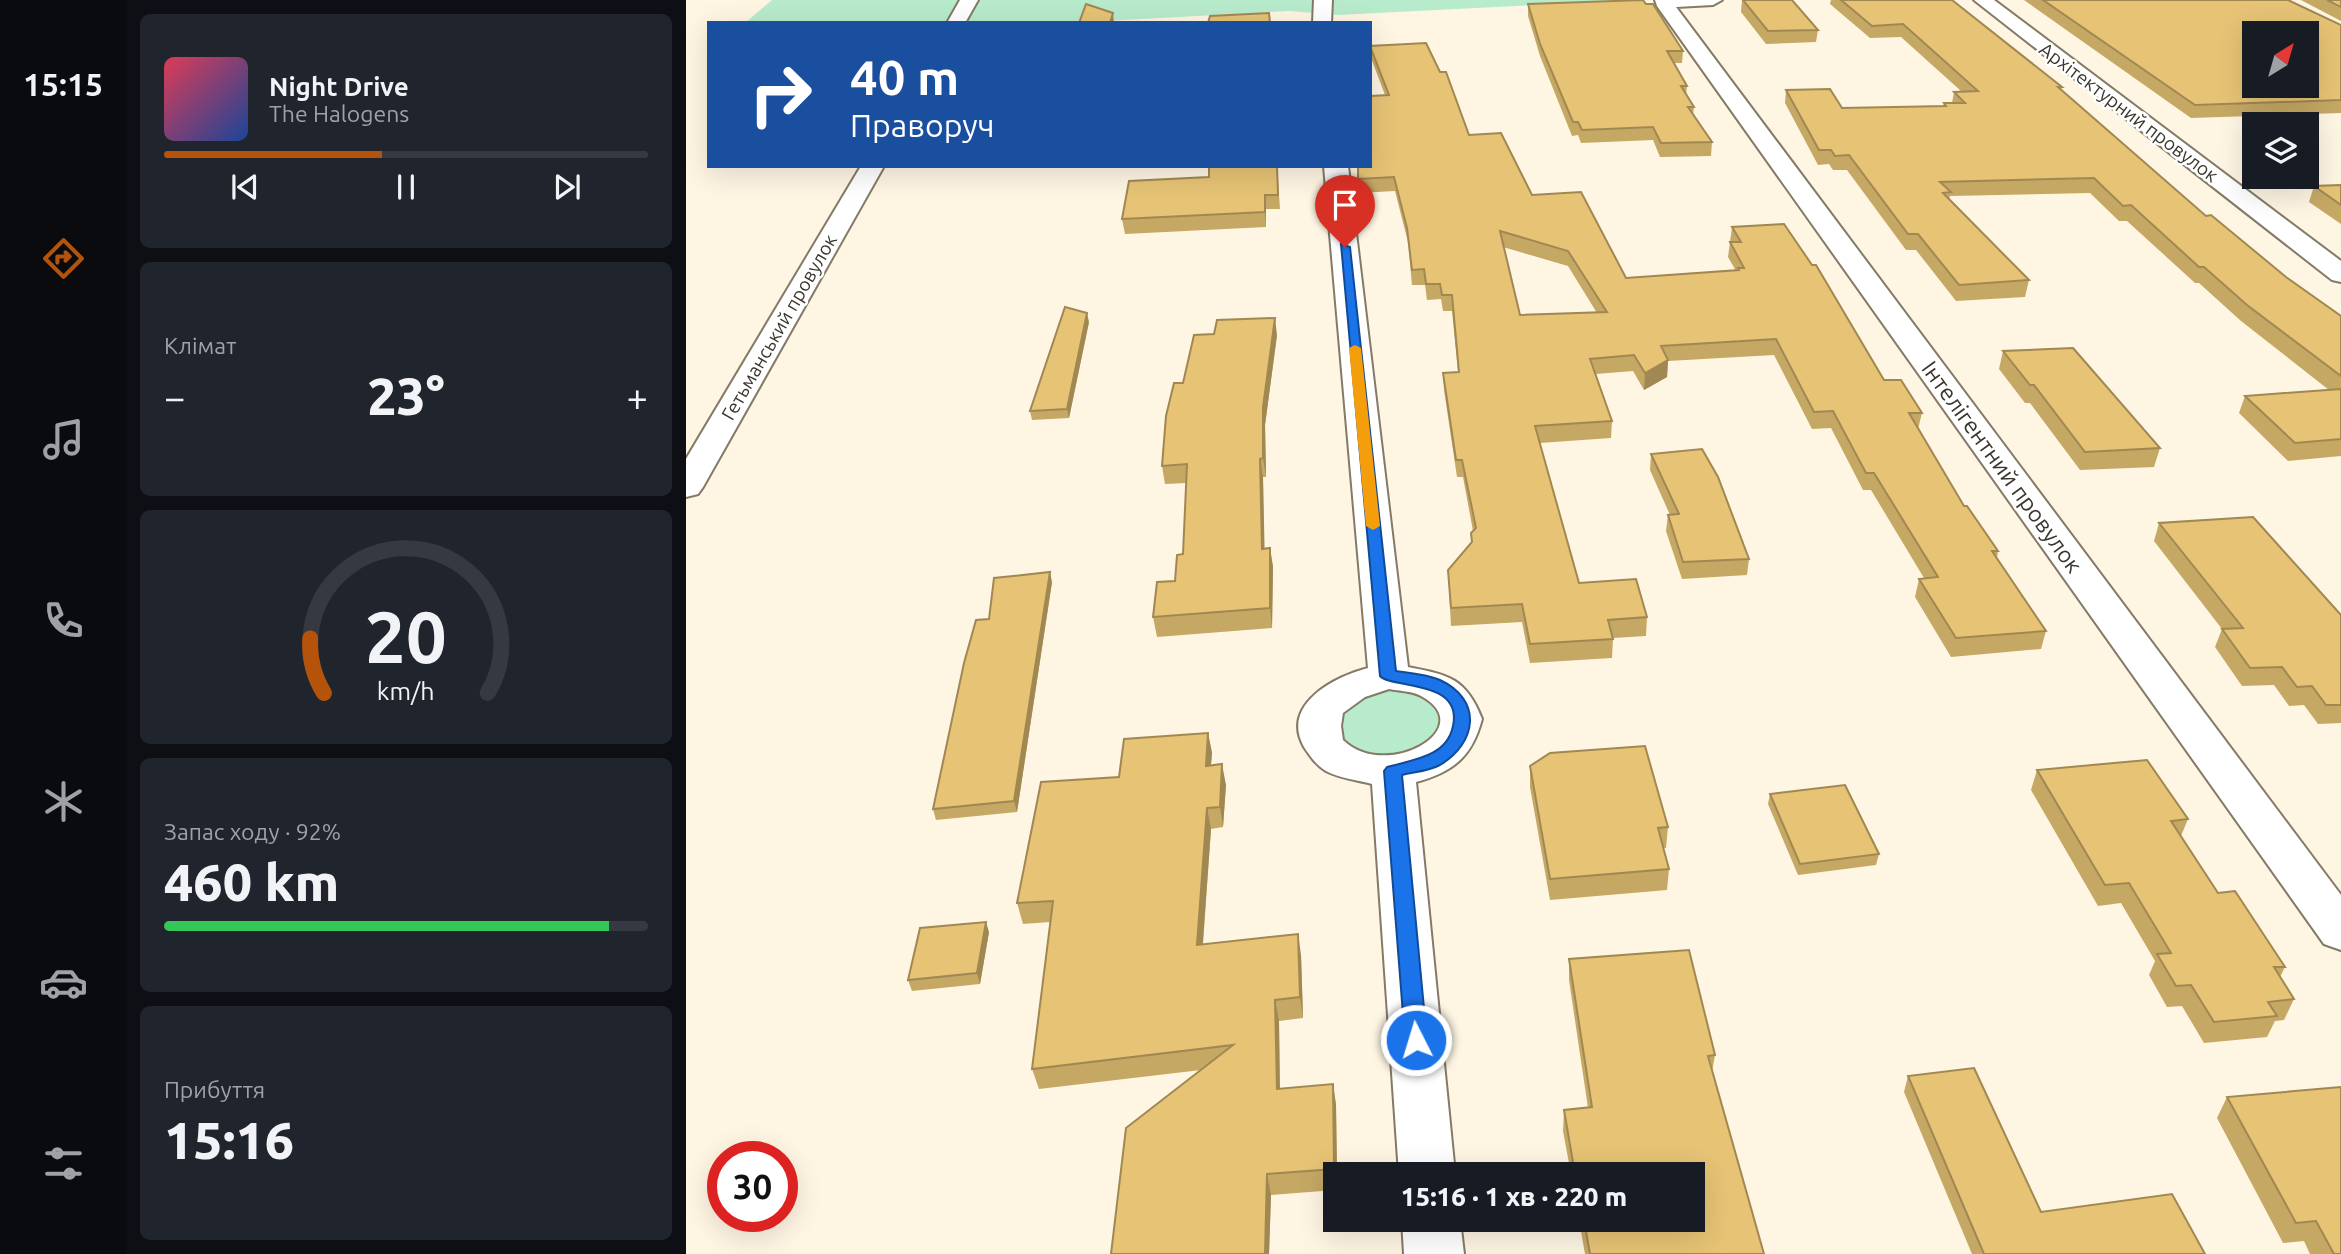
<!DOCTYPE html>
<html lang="uk">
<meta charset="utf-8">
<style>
body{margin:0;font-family:Ubuntu,sans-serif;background:#20242c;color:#f1f3f6;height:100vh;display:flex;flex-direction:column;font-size:26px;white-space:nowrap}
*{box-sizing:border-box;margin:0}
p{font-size:23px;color:#9ea1a6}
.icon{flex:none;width:38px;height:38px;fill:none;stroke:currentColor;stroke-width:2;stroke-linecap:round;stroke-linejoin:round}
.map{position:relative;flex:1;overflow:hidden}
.details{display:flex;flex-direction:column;gap:14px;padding:14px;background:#0d0f14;width:560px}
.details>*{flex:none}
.banner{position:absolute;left:21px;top:21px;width:665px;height:147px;border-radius:0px;box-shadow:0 7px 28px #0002;background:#1a4fa0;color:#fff;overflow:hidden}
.needle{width:46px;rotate:37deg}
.fabs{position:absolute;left:1556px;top:21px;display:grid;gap:14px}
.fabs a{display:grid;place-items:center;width:77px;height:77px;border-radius:0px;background:#171b24;box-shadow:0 7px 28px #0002;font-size:35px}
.speed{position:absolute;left:21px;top:1141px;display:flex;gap:14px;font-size:35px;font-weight:700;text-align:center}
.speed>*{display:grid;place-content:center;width:91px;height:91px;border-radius:50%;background:#171b24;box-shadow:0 7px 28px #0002;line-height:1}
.speed .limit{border:10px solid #d22;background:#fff;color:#111}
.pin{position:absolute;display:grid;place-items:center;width:60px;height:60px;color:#fff;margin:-72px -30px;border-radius:50% 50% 50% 0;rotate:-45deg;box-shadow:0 0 7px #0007}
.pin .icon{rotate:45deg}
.me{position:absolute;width:77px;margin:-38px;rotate:355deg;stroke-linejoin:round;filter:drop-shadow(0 0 5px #0008)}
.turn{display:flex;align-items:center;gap:24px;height:147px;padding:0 28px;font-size:32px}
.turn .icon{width:91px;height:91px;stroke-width:2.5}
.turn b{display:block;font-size:49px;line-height:60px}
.big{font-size:52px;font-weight:800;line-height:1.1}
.details .tile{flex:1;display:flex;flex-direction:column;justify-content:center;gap:10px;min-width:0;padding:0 24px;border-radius:10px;background:#20242c}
.details .dial{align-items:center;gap:0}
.dial svg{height:182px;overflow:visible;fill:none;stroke:#363941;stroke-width:7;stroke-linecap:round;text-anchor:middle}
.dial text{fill:#f1f3f6;stroke:none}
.song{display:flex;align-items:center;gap:21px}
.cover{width:84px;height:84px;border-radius:10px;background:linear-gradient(135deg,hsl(350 70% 55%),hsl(220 70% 35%))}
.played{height:7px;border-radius:4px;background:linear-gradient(90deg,#b45309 45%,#363941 45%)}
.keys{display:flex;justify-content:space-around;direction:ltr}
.heat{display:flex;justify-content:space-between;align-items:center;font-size:38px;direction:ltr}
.charge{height:10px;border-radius:5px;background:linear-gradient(90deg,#34c759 92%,#363941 0)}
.trip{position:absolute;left:637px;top:1162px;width:382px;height:70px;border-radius:0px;background:#171b24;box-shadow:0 7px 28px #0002;font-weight:800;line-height:70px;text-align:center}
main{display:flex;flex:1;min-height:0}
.dock{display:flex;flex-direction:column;width:126px;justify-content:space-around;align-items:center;background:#090b0e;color:#9ea1a6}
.dock .icon{width:49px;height:49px}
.dock .on{color:#b45309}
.dock b{font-size:32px;color:#f1f3f6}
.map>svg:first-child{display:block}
.green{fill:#b8ebcb}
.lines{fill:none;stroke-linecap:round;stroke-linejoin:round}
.street-casing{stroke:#847a66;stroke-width:4}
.street{fill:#fff;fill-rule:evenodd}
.wall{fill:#c6a865;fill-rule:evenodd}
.shaded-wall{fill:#a18852}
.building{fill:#e6c375;stroke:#a18852;stroke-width:2;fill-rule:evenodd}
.route{fill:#1a73e8;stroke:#114b97;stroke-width:2}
.slow{fill:#f59e0b}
.labels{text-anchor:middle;stroke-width:5;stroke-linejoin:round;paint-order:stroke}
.far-street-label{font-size:19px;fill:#3a362d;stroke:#fff}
.street-label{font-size:23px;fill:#3a362d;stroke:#fff}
</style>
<main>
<nav class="dock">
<b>15:15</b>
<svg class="icon on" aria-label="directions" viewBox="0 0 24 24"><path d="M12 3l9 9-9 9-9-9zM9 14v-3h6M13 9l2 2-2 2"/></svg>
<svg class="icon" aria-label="music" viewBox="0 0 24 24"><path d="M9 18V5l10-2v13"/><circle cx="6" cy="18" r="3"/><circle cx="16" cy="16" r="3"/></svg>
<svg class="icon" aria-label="phone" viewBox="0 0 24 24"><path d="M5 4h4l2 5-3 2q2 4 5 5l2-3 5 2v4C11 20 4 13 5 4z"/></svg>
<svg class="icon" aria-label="climate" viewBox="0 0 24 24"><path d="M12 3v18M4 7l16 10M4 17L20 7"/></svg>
<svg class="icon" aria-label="car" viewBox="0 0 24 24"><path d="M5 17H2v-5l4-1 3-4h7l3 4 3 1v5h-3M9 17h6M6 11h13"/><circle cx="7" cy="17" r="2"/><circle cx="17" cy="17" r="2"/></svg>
<svg class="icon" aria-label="filters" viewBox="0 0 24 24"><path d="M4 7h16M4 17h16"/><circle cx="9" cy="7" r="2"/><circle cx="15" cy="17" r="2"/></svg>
</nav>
<section class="details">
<div class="tile">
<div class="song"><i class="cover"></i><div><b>Night Drive</b><p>The Halogens</p></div></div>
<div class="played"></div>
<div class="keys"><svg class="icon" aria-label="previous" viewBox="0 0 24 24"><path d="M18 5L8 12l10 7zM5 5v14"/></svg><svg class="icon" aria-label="pause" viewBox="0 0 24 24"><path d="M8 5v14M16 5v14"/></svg><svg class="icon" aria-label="next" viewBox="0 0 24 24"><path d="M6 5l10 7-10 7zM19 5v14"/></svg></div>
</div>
<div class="tile"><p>Клімат</p>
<div class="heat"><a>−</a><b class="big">23°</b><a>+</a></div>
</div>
<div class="tile dial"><svg viewBox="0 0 100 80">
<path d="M14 69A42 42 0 1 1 86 69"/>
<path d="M14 69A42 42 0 0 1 8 45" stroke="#b45309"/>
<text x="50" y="56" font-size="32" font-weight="700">20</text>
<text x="50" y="72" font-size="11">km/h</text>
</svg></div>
<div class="tile"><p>Запас ходу · 92%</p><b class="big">460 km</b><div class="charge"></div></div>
<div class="tile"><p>Прибуття</p><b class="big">15:16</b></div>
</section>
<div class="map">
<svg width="1655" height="1254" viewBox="0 0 1655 1254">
<rect width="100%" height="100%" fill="#fef5e3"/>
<path class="green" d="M86,0H947L652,15L603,11L380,23H59Z
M730,678L773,737L673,768L636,713L647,698Z"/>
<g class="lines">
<defs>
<path id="street" d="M274,0H292L279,23H261Z
M628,0H646L645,23H627Z
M969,0H1036L1027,5L990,7L1655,895V950L1638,944L971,6Z
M1288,0H1308L1655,261V282L1646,280Z
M175,166H198L17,487L12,494L0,497V459Z
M638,166H662L722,667C763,675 780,678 796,719C786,757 767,772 730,782L769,1174H713L686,784C671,780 653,778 640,771C630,765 624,756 618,747C594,704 650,676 682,668ZM703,689C713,691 726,691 735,696C795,728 700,782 657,740L655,726L657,713L679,697Z
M716,1220H774L778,1254H718Z"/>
</defs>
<use href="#street" class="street-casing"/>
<use href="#street" class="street"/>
</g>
<path class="wall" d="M1056,0L1132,30L1130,42L1080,44L1055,12Z
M1145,0H1266L1376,87L1375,90L1520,216L1600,277L1655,316V456L1602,461L1553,413L1559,396L1643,390L1555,321L1513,283H1509L1441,221H1433L1404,193L1264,196L1263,199L1343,280L1339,297L1270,301L1230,250H1220L1161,170H1147L1143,164L1132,165L1099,103L1100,90L1156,108L1257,106L1258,103H1266L1268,92L1275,91L1215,37L1184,38L1144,4Z
M1338,0H1602L1655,25V113L1505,118Z
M1615,0H1655V21Z
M842,4L997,51L996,63H988L1001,86L1000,95L1008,107L1007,115L1026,142L1025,156L974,157L967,140L895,143L892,135L886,136L854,56L842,16Z
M684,46L783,135L846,195L940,278L1050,271L1042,257L1046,227L1198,380L1236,413L1232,429L1278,506L1312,551L1311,558L1360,631L1355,649L1265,657L1229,597L1233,579L1238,578L1185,490H1177L1145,428L1126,429L1088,355L982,361L981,377L958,390L947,371L910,374L926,421L925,438L854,443L893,583L961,617L960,636L927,638L926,658L844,663L836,622L765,626L762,570L785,543V533L787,531L777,477H771L758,390L757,373L772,372L766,311H757L755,299L741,300L739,285H726L722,242L709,191L673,193L672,166L699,95L685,58ZM817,247L882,266L911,313L834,315Z
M591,166L594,209H580V227L439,234L436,219L523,177Z
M1655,185V224L1623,202L1628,186Z
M403,322L383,418L346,420L344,411Z
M591,335L579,425L580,477H577L578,548H584L587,567L586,628L471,637L467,617L489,581L497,554L500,483L479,484L476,466L497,383Z
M1317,351L1474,448L1468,467L1394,470L1344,403H1339L1313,369Z
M965,454L1063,559L1061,575L996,579L980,531L982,515H984L964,470Z
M1473,523L1655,615V723L1632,724L1618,705L1603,706L1588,685L1556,686L1529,647L1536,629L1468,541Z
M366,582L331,812L250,820L247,809L303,619Z
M522,733L526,753L525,765L540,785L537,827L525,829L517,945L615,955L617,1018L593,1021L594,1089L647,1084L650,1105L651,1174H649V1190L585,1195L583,1254H425L515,1070L353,1089L346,1069L364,922L337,924L331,903L433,777Z
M844,766L982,827L980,848H977L983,869L981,890L864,900L844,787Z
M1351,770L1502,819L1495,836L1532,893L1599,967L1594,977L1608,999L1598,1020L1589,1021L1581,1037L1518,1043L1496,1006L1481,1007L1463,975L1469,961L1435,903L1412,906L1345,790Z
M1084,794L1193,854L1190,865L1112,875L1082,804Z
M303,932L294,984L226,991L222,980Z
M883,959L1029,1055L1026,1072L1078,1254H899L893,1220H1006V1174H885L877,1131L878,1110L902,1108L883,980Z
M1222,1076L1355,1212L1519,1254H1286L1218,1092Z
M1541,1097L1655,1254H1624L1618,1241L1597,1243L1531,1118Z"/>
<path class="shaded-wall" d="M427,13L428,23H424Z
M579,195L580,209V227L579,212Z
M401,313L403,322L383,418L381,409Z
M589,318L591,335L579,425L580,477L577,458V407Z
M982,360L981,377L958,390L959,373Z
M574,459L577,477L579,568L576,549Z
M584,548L587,567L586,628L584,608Z
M364,572L366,582L331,812L328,801Z
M522,733L526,753L523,786L520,766Z
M536,764L540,785L537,827L534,807Z
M521,808L525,829L515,966L511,945Z
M300,922L303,932L294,984L291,973Z
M612,934L615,955L617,1018L614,997Z
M589,1000L593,1021L594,1110L591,1089Z
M647,1084L650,1105L651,1174H649V1178L648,1169Z
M581,1174L585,1195L583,1254H579Z"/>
<path class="building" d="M957,0L960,4H967L997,51H981L1001,86H995L1008,107H1002L1026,142L975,143L967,127L896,130L892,122H887L854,44L842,4Z
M1057,0H1106L1132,30L1082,31Z
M1155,0H1266L1376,87H1372L1520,216L1525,215L1600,277L1655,316V376L1561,305L1518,267H1513L1445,205L1437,206L1408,178L1254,182L1265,192L1257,193L1343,280L1273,285L1232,234H1222L1163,155L1149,156L1145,150H1133L1100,90L1144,89L1156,108L1260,106L1258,103H1279L1268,92L1292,91L1217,24L1186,26Z
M1357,0H1602L1655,25V100L1509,105ZM1568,33H1620V86H1568Z
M1641,0H1655V7Z
M400,4L427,13L424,23H393Z
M583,13L584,23H522L524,16Z
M740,43L754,72H760L783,135L815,133L846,195L895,192L940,278L1053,270L1052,268H1058L1044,242H1055L1046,227L1098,224L1126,265H1130L1198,380H1215L1236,413H1223L1278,506H1281L1312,551H1306L1360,631L1270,638L1233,579L1252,577L1188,473H1180L1147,411L1128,412L1090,339L975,346L982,360L959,373L948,355L904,359L926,421L849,426L893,583L950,579L961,617L922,620L927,639L844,644L836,604L765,608L762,570L786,542L785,533L790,528L776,460H770L757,373L773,372L766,295H756L754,284H740L738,269L726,270L721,228L708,177L672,179V166H684V96L703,95L684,46ZM814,231L882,251L921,312L834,315Z
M523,166H591L592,195H579V212L436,219L443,181L523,177Z
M1655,185V205L1628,186Z
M379,307L401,313L381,409L344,411Z
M589,318L577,407V458L574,459L576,549L584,548V608L467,617L471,582L489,581L491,555L497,554L501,464L476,466L480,416L488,383H497L508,335L528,334L531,320Z
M1387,348L1474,448L1399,452L1348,385H1344L1317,351Z
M1655,389V439L1609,443L1559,396Z
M1016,449L1032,477L1063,559L997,562L982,515L993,514L965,454Z
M1567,517L1655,615V705H1640L1626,686L1611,687L1596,667L1564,668L1536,629L1557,628L1473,523Z
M364,572L328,801L247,809L278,663L290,620L303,619L308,578Z
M522,733L520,766L536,764L534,807L521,808L511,945L612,934L614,997L589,1000L591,1089L647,1084L648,1169L581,1174L579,1254H425L440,1128L547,1045L346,1069L367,901L331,903L355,782L433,777L438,739Z
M959,746L982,827L972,828L983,869L864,879L844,766L864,753Z
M1461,760L1502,819L1485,821L1532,893L1549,891L1599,967H1588L1608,999L1582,1002L1591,1016L1528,1022L1505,985L1490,986L1471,954L1485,953L1443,883L1419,885L1351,770Z
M1159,785L1193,854L1114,864L1084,794Z
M300,922L291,973L222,980L234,928Z
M1003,950L1029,1055L1022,1056L1078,1254H904L898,1220H1006V1174H889L878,1110L906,1107L883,959Z
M1288,1068L1355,1212L1486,1194L1519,1254H1298L1222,1076Z
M1655,1087V1254H1648L1630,1221L1610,1223L1541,1097Z"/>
<path class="route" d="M655,244L664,247L710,671C725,673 740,674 754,680C797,700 791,743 754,765C743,771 728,772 716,775L741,1040L738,1046L730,1049L722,1046L719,1040L698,771L701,767C726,760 761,757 767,726C777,679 705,689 694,676Z"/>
<path class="slow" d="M669,345L675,348L694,526L687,530L680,526L663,348Z"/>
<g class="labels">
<g class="far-street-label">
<text transform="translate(1443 112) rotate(37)" y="7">Архітектурний провулок</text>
<text transform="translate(93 327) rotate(-60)" y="7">Гетьманський провулок</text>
</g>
<g class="street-label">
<text transform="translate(1316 467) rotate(54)" y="8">Інтелігентний провулок</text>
</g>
</g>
</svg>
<div class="fabs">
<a><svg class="needle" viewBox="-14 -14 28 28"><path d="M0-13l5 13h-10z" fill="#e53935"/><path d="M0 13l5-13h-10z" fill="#9ea1a6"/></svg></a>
<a><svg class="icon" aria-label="layers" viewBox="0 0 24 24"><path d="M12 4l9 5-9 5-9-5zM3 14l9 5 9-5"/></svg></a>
</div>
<div class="speed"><div class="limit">30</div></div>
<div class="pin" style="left:659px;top:247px;background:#d93025"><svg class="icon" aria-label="arrive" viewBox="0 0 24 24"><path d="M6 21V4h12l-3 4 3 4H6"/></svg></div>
<svg class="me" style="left:730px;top:1040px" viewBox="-20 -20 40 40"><circle r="17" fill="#1a73e8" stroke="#fff" stroke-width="3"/><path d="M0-11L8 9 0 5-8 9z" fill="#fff"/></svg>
<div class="trip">15:16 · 1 хв · 220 m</div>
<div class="banner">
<div class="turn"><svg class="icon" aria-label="right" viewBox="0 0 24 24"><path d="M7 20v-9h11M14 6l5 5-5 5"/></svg><div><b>40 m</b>Праворуч</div></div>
</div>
</div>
</main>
